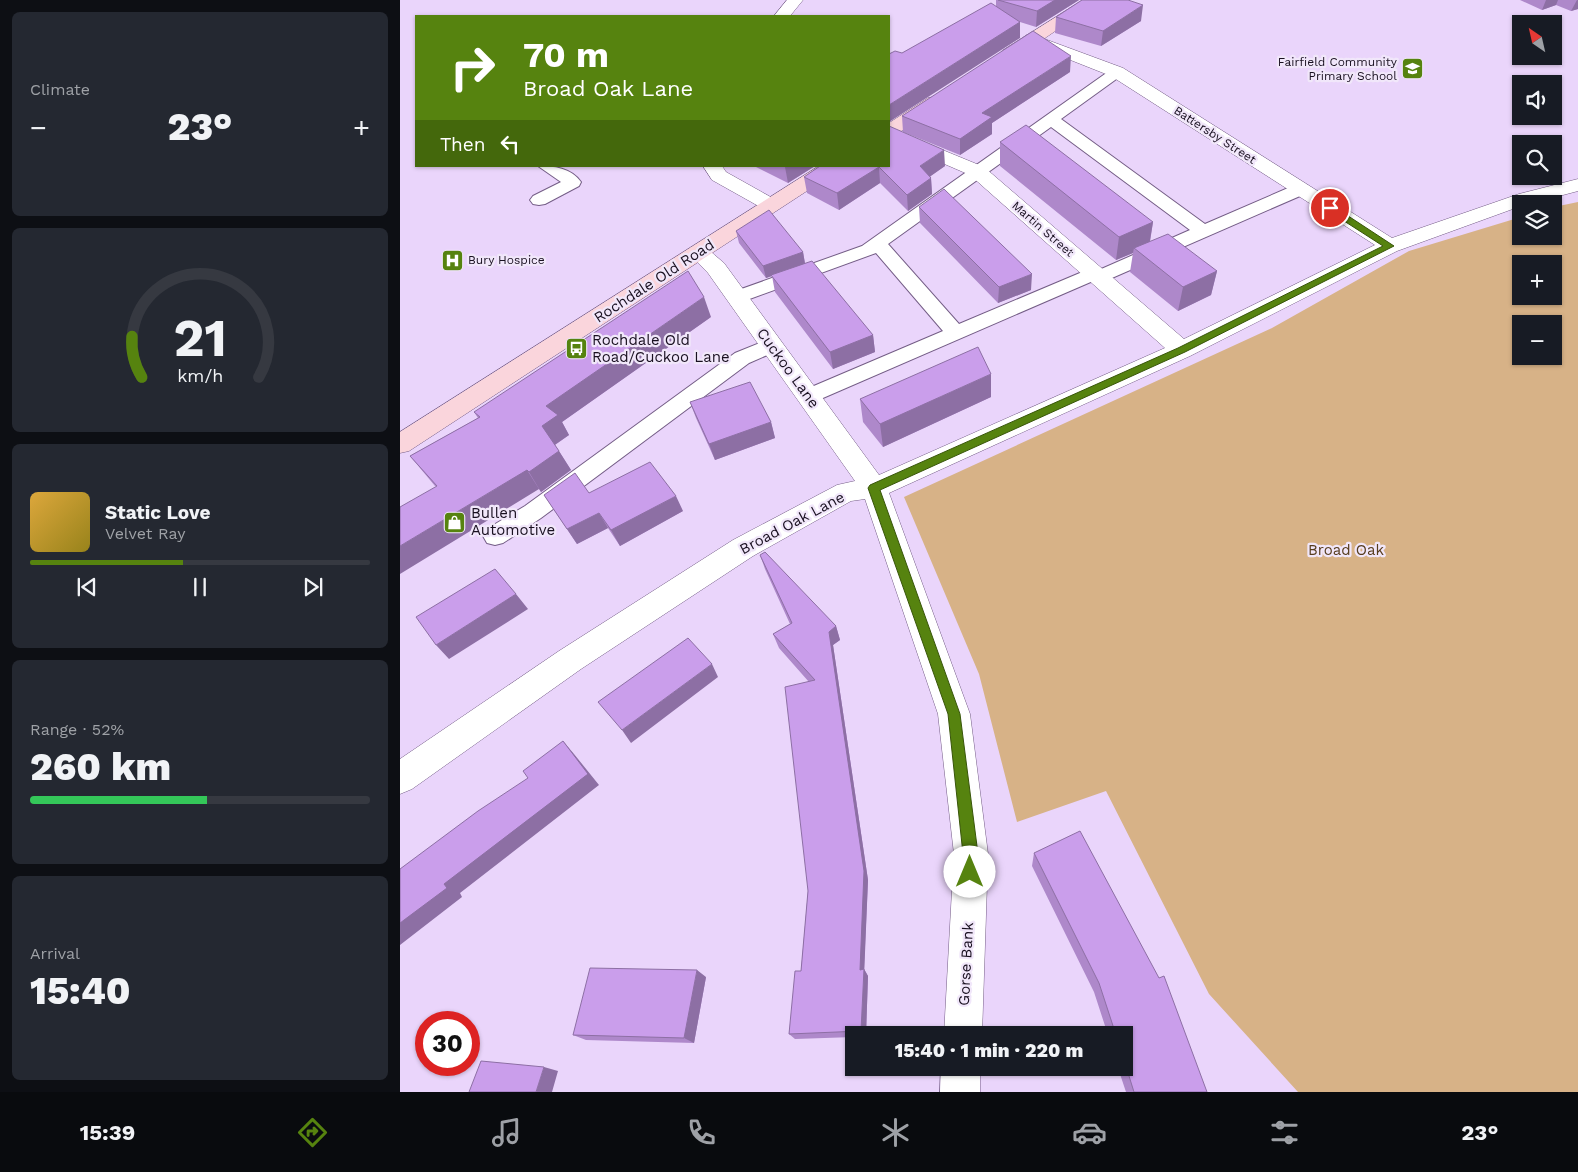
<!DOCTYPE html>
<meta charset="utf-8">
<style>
body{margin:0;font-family:"Work Sans",sans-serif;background:#242831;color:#f1f3f6;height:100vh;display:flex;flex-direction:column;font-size:19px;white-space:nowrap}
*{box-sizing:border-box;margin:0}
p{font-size:16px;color:#9ea1a6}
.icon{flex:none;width:28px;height:28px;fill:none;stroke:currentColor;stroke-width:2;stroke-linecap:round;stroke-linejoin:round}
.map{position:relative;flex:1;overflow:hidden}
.side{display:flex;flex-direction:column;gap:12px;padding:12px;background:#0d0f14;width:400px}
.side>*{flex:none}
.hud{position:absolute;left:15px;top:15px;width:475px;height:152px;border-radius:0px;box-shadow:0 1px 4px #0004;background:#56830f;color:#fff;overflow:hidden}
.needle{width:32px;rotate:326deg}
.tools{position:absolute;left:1112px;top:15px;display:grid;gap:10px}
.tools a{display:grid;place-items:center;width:50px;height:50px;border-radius:0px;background:#171b24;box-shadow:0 1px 4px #0004;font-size:25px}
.speed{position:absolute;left:15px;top:1011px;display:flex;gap:10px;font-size:25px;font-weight:700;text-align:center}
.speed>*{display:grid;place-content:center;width:65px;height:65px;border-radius:50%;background:#171b24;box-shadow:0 1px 4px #0004;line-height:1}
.speed .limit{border:8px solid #d22;background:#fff;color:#111}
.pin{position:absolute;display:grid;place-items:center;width:42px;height:42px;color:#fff;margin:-21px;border:2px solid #fff;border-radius:50%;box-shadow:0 1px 5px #0007}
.me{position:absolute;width:55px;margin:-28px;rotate:0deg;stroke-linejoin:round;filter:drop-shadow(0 0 4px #0008)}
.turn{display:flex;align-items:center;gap:18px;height:105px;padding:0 25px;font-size:22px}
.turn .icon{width:65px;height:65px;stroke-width:2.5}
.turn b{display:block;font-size:35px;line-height:42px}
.then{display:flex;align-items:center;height:48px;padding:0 25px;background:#0003;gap:10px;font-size:19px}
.big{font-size:38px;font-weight:800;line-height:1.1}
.side .tile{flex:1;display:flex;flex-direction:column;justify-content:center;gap:8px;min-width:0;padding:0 18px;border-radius:8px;background:#242831}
.side .dial{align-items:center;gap:0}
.dial svg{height:130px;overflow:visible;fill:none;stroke:#363941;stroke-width:7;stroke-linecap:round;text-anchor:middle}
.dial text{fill:#f1f3f6;stroke:none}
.song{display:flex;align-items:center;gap:15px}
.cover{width:60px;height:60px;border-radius:8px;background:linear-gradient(135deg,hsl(40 70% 55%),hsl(50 70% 35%))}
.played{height:5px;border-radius:2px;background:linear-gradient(90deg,#56830f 45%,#363941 45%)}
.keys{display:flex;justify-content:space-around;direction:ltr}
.heat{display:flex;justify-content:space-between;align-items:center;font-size:28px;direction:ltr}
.charge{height:8px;border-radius:4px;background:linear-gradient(90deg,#34c759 52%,#363941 0)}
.trip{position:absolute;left:445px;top:1026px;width:288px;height:50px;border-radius:0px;background:#171b24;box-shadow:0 1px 4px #0004;font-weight:800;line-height:50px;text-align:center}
.tabs{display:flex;height:80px;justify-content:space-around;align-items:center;background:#090b0e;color:#9ea1a6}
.tabs .icon{width:35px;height:35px}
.tabs .current{color:#56830f}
.tabs b{font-size:22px;color:#f1f3f6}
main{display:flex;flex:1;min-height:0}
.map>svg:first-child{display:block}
.green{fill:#d7b287;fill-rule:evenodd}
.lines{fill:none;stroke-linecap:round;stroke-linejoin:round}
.lane-casing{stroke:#745d86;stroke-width:2}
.street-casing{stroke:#745d86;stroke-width:1}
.secondary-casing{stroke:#745d86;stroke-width:1}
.lane{fill:#fff;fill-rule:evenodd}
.street{fill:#fff;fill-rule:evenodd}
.secondary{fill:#fad5dc;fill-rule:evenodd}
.wall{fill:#ae88ca}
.shaded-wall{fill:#8d6fa4}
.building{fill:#ca9eeb;stroke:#8d6fa4}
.route{fill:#56830f;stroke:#38550a}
.labels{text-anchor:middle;stroke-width:4.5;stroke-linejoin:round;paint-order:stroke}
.far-poi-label{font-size:12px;fill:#191020;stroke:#f1e7fa;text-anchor:end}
.far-street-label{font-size:12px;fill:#191020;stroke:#f1e7fa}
.street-label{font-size:15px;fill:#191020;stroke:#f1e7fa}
.poi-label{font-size:15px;fill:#191020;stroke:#f1e7fa;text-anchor:start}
.park-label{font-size:15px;fill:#573d1e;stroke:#f1e7fa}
</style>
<main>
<section class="side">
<div class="tile"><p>Climate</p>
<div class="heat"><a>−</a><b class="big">23°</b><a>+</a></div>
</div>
<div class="tile dial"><svg viewBox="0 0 100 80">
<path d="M14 69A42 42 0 1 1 86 69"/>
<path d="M14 69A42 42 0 0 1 8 44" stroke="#56830f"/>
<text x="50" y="56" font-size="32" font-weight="700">21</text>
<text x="50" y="72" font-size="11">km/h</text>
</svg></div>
<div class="tile">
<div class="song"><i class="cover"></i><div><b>Static Love</b><p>Velvet Ray</p></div></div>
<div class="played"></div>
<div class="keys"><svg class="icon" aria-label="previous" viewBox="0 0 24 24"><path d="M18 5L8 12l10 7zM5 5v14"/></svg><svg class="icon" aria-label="pause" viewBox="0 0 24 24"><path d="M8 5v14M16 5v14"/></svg><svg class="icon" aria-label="next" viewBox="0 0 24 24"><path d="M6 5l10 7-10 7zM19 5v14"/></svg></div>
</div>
<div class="tile"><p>Range · 52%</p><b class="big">260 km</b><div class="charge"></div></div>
<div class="tile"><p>Arrival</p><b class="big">15:40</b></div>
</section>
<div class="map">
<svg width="1178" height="1092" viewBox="0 0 1178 1092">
<rect width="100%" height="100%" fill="#ead5fb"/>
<path class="green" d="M1178,202V1092H898L809,994L706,791L617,822L579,674L504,497L872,328L1009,251L1121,217V236H1154V207ZM1121,264H1154V296H1121ZM1121,324H1154V356H1121Z"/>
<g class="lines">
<defs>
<path id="lane" d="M717,68L722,69L724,72L722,75L661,119L805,224L895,185H907L909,189L907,193L705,281L698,283L693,281L416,401L409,403L402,401L399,396L402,391L543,331L476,253L344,301L337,303L330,301L328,297L330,293L462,246L712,69ZM651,127L790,230L699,270L694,268L687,270L559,324L488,244Z
M138,166C154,166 171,168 181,182L179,186L145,204L139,205L133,204L130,200L133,196L161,182Z
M372,338L379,340L382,345L379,350L349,363L141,518L103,543L95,545L87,543L83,536L87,529L125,506L335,353Z"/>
<path id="street" d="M387,0H403L390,16H374Z
M631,34L723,68L992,238L1119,194L1178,179V191L1129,204H1121V206L997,251L790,356L489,493L570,714L588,854L582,1035H544L554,854L538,714L465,499L451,501L353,556L181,669L12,789L0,794V759L159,651L333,540L437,485L455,481L308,273L288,252L291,247C305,244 313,254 324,263L479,475L765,348L570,175L489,140V128L584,167L784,339L975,245L711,76L625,42L623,39L625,36Z
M303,166H322L326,172L376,200L379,204L376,208L369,210L362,208L312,180Z
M541,1068H580V1092H540Z"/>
<path id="secondary" d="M683,0H701L614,59H602L600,55L602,51Z
M534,97L540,98L543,102L540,106L495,135L489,136V123L528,98Z
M419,166H441L439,170L9,451L0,453V432Z"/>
</defs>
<use href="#lane" class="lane-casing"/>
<use href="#street" class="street-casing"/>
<use href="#secondary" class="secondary-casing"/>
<use href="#lane" class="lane"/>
<use href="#street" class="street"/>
<use href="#secondary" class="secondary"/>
</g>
<path class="wall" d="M596,0H679L636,27L620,22V38L502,53L596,6Z
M1120,0H1178V9L1171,11L1156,5L1142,10Z
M656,17L741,21L701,46L655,33Z
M670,72L592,123V134L560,155L503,132L502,116Z
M600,142L753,222L750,242L817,271L811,295L778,311L730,272L733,253L716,260L600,166Z
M354,166H415L388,183Z
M420,166H545L530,176L531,178L532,194L508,211L480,183L439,210L407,193L404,177Z
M519,207L631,290L598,303L520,223Z
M336,231L403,252L405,263L473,335L475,352L433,369L375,292L372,276L366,278L339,243Z
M311,317L162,422L169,435L155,445L171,470L141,492L139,489L35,486L10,456L78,418L74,412Z
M591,397L483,447L463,422L460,399Z
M290,402L371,422L375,438L315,460L296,418Z
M189,493L283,511L220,546L208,528L177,544L144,495Z
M360,555L436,626L440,640L433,645L468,880L464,969L468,976L466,1035H454V1037L395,1039L389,1034L401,971L408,891L409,682L379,648L373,634L390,624L365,569Z
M634,853L807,1092H726L718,1068H724V1035H708L694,992L632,866Z
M306,977L294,1043L186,1040L173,1035Z"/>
<path class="shaded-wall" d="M655,0H679L636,27L637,11Z
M1146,0H1158L1156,5L1142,10Z
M1177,0H1178V9L1171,11Z
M743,5L741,21L701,46L703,31Z
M620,22V38L489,122V105Z
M671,56L670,72L592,123V134L560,155V139L582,113Z
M544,150L545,166L521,183L520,166Z
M386,166H415L388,183L385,167Z
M479,167L480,183L439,210L437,193Z
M531,178L532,194L508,211L507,195Z
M753,222L749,246L734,248L733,253L716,260L719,237Z
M403,252L405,264L366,278L363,266Z
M817,271L811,295L778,311L783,287Z
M632,274L631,290L598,303L599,287Z
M304,297L311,317L162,422L169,435L153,446L142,426L146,406Z
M473,335L475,352L433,369L430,352Z
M591,374V397L483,447L480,424Z
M371,422L375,438L315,460L309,444Z
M159,451L171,470L141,492L129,472Z
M127,470L139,489L0,574V546Z
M276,496L283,511L220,546L211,530Z
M199,513L208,528L177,544L167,529Z
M116,594L128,609L49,659L36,645Z
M436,626L440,640L433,645L468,880L464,977L460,970L429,632Z
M312,664L318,677L231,743L222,730Z
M163,741L174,754L199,785L60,893L62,897L0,945V923L44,884Z
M464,969L468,976L466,1035H464L461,1031Z
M297,970L306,977L294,1043L284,1038Z
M144,1067L158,1071L152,1092H136Z"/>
<path class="building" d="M598,0H655L637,11Z
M682,0H728L743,5L703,31L656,17Z
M591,3L620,22L489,105V54L495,51L502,53Z
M633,31L671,56L582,113L592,117L560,139L502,116Z
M626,125L753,222L719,237L600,142Z
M489,126L544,150L520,166L531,178L507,195L479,167L437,193L404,177L420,166H489Z
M544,189L632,274L599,287L519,207Z
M369,210L403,252L363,266L336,231Z
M768,234L817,271L783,287L734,248Z
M412,261L473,335L430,352L371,275Z
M288,271L304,297L146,406L158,415L142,426L159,451L129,472L127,470L0,546V507L37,486L10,456L80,417L74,412Z
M578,347L591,374L480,424L460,399Z
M350,382L371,422L309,444L290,402Z
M250,462L276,496L211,530L199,513L167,529L144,495L175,473L189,493Z
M365,552L436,626L429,632L464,871L460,970L464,969L461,1031L389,1034L395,971H401L408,891L385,687L415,680L373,634L392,623L360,555Z
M95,569L116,594L36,645L16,617Z
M288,638L312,664L222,730L198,702Z
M163,741L188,774L44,884L47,888L0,923V869L78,811L128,778L123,771Z
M680,831L759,978L764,976L807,1092H734L724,1060V1035H716L699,983L634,853Z
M190,968L297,970L284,1038L173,1035Z
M81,1061L144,1067L136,1092H69Z"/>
<path class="route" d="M927,206H933L994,246L785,352L480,490L560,714L578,854L575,878L570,880L565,878L563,872V854L548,714L468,488L470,485L778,348L983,246L927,210Z"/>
<defs>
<symbol id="school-square" viewBox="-11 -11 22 22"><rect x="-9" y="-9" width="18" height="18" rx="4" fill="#56830f" stroke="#f1e7fa"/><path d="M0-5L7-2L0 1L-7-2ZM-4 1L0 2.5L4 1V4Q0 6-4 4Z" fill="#fff"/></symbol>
<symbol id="hospital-square" viewBox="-11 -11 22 22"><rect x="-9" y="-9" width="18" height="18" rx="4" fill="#56830f" stroke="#f1e7fa"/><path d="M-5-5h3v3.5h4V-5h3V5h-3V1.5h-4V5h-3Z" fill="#fff"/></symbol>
<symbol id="bus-square" viewBox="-11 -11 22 22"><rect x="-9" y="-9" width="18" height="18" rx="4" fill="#56830f" stroke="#f1e7fa"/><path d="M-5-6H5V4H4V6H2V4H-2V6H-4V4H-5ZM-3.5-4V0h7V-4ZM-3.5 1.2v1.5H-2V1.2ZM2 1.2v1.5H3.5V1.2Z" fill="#fff"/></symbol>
<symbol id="shop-square" viewBox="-11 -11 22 22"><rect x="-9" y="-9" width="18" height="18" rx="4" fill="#56830f" stroke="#f1e7fa"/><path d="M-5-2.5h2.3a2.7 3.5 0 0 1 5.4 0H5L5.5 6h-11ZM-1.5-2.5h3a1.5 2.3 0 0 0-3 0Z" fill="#fff"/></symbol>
</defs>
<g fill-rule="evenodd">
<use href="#school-square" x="1000" y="56" width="25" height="25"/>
<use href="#hospital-square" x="40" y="248" width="25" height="25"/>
<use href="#bus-square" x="164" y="336" width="25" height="25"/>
<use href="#shop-square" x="42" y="510" width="25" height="25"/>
</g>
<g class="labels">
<g class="far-poi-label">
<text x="997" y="66">Fairfield Community<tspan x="997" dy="14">Primary School</tspan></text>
<text x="68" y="264" text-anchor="start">Bury Hospice</text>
</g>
<g class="far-street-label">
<text transform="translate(815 135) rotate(33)" y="4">Battersby Street</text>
<text transform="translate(643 229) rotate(41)" y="4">Martin Street</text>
</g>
<g class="street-label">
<text transform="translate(254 281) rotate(-33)" y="5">Rochdale Old Road</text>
<text transform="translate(388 368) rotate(54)" y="5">Cuckoo Lane</text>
<text transform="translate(392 523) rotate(-28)" y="5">Broad Oak Lane</text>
<text transform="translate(566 964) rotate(-87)" y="5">Gorse Bank</text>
</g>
<g class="poi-label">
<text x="192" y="345">Rochdale Old<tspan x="192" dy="17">Road/Cuckoo Lane</tspan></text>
<text x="71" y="518">Bullen<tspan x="71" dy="17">Automotive</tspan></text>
</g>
<g class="park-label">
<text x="946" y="555">Broad Oak</text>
</g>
</g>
</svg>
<div class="tools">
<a><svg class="needle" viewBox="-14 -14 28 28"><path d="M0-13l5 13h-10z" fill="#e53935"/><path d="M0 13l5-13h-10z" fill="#9ea1a6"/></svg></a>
<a><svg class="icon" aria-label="sound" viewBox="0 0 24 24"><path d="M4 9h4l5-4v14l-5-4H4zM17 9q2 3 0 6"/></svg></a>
<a><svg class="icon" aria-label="search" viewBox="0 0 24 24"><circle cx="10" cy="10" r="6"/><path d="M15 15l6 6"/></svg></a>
<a><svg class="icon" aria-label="layers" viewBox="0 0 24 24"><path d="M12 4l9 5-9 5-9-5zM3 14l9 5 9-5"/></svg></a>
<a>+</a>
<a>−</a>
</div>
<div class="speed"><div class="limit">30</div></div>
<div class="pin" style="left:930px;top:208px;background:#d93025"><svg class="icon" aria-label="arrive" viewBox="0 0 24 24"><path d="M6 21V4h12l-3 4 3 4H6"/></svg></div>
<svg class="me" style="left:570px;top:872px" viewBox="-20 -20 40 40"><circle r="19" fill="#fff"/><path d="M0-13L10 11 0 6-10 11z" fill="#56830f"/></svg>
<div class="trip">15:40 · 1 min · 220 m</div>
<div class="hud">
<div class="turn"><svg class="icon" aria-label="right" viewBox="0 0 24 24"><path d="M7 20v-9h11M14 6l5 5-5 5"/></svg><div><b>70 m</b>Broad Oak Lane</div></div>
<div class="then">Then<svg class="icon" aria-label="left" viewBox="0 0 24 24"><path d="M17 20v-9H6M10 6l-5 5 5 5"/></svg></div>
</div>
</div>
</main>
<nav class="tabs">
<b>15:39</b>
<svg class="icon current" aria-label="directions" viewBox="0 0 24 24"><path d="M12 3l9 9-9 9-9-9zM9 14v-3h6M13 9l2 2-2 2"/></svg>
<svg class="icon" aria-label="music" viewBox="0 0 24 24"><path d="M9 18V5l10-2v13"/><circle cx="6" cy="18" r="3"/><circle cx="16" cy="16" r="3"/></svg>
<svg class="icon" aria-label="phone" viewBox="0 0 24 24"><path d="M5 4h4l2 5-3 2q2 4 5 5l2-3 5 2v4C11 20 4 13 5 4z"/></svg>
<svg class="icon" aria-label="climate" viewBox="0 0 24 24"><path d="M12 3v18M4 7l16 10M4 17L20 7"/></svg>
<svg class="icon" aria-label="car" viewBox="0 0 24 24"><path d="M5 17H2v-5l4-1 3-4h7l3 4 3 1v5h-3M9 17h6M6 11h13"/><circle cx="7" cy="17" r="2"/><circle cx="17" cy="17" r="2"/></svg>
<svg class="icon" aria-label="filters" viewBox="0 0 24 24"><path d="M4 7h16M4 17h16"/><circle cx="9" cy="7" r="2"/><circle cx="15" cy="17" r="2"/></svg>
<b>23°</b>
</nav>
